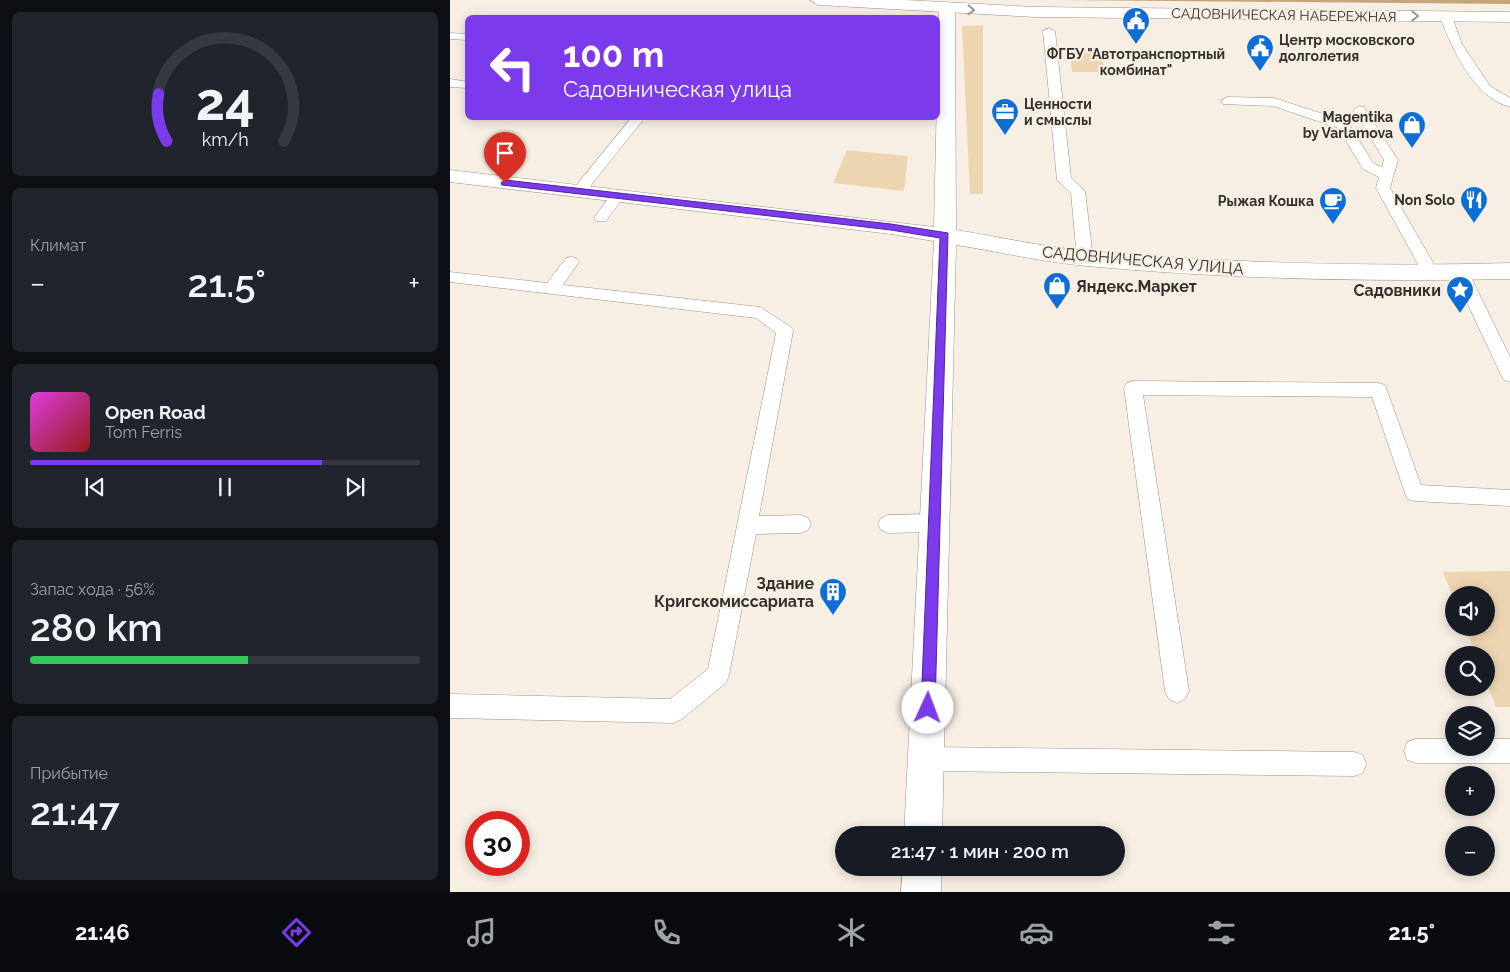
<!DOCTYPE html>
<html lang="ru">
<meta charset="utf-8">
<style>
body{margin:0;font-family:Raleway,sans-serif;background:#20242c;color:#f1f3f6;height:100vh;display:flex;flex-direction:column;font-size:19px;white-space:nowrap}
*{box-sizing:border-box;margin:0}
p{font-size:16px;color:#9ea1a6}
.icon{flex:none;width:28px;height:28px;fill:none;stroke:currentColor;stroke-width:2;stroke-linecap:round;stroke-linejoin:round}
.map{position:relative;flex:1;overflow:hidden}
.details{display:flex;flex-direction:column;gap:12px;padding:12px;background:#0d0f14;width:450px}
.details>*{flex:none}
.top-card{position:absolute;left:15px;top:15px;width:475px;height:105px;border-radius:8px;box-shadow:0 2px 12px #0003;background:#7c3aed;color:#fff;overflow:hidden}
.tools{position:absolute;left:995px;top:586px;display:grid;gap:10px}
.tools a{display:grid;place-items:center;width:50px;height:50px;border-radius:50%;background:#171b24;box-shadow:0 2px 12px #0003;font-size:25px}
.speed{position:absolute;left:15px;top:811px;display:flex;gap:10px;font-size:25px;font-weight:700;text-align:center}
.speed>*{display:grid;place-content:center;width:65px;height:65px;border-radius:50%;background:#171b24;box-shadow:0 2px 12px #0003;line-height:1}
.speed .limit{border:8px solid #d22;background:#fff;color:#111}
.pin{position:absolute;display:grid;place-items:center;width:42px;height:42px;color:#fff;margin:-51px -21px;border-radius:50% 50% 50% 0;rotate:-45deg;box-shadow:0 0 5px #0007}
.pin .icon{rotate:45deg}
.me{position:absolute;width:55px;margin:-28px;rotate:2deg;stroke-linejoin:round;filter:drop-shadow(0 0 4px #0008)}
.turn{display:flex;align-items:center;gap:18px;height:105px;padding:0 15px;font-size:22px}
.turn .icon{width:65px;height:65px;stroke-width:2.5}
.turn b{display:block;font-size:35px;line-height:42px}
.big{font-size:38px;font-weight:600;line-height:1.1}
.details .card{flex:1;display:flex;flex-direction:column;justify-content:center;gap:8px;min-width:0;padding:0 18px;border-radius:8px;background:#20242c}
.details .dial{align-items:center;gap:0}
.dial svg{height:130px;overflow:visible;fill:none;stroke:#363941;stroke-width:7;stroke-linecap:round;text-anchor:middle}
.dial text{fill:#f1f3f6;stroke:none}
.song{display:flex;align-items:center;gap:15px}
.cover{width:60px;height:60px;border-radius:8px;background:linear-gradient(135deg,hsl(300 70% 55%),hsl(0 70% 35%))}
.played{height:5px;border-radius:2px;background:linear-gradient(90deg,#7c3aed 75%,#363941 75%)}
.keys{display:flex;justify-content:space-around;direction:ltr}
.heat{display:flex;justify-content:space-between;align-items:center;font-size:28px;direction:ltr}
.charge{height:8px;border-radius:4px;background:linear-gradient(90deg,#34c759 56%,#363941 0)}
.trip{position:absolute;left:385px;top:826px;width:290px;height:50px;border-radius:25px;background:#171b24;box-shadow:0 2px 12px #0003;font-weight:600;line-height:50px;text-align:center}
.dock{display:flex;height:80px;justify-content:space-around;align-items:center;background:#090b0e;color:#9ea1a6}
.dock .icon{width:35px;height:35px}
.dock .current{color:#7c3aed}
.dock b{font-size:22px;color:#f1f3f6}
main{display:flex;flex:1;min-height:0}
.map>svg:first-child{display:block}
.green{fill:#eed5b1}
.water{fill:#c5a67a}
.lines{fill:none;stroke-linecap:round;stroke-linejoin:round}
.lane-casing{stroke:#9a9389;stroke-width:1}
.street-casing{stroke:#9a9389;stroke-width:1}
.secondary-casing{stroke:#9a9389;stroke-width:1}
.lane{fill:#fff;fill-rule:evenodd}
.street{fill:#fff;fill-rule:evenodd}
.secondary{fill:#fff;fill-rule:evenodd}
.oneway{stroke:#9a9896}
.route{fill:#7c3aed;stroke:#51269a}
.labels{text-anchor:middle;stroke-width:4.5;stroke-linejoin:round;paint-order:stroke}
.far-street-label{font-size:14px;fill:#34312d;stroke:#f7efe4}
.far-poi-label{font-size:14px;font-weight:bold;fill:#34312d;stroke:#f7efe4;text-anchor:end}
.street-label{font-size:16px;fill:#34312d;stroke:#f7efe4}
.poi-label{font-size:16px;font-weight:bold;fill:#34312d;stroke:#f7efe4;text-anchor:end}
</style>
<main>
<section class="details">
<div class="card dial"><svg viewBox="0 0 100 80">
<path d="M14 69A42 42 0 1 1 86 69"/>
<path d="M14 69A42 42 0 0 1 9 40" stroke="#7c3aed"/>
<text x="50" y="56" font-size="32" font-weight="700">24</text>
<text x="50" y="72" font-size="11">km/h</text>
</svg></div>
<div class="card"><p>Климат</p>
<div class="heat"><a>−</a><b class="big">21.5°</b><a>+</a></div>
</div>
<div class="card">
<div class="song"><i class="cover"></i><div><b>Open Road</b><p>Tom Ferris</p></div></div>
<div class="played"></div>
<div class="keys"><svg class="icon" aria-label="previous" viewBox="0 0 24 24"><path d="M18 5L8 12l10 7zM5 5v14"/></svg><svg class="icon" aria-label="pause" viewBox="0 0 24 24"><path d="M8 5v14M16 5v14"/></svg><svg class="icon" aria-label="next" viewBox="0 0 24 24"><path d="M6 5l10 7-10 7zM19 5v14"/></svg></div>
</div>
<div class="card"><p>Запас хода · 56%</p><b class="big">280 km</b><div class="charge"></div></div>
<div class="card"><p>Прибытие</p><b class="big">21:47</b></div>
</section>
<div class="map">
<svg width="1060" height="892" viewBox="0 0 1060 892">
<rect width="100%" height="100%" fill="#f7efe4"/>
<path class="green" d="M533,25V194H520L512,26Z
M620,51H651L655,72H622Z
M397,150L458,156L454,191L383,183Z
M1060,571V707H1046L1036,682V655H1026L1015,628H1036V595H1004V599L993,572Z"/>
<path class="water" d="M611,0H1060V4Z"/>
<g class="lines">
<defs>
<path id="lane" d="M996,14L1002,17L1012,44L1040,86L1060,98V107C1024,98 1002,49 990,17Z
M599,28L605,31L621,178L635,191L643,258L640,262H630L627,258L621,193L607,180L593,31Z
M0,33L18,34V40L0,39Z
M0,79L18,82V88L0,87Z
M777,97L824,98L898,122L923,163L932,167L934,160L903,110L909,106L914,107L948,160L940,188L989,273L987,277H975L926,188L929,177L913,169L888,128L823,106L773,104L771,101Z
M181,118H191L193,120L134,194H124L122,191L124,188Z
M167,192L174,196L172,199L156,221H146L144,218L146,215L162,193Z
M121,257L126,258L129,262L113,285L310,307L341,327L343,331L309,516L351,515L358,518L361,524L358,530L351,533L306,534L279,675L276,683L232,719L224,723L0,718V694L220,699L258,669L326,333L306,318L0,282V272L97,283L116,258Z
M1011,268L1017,269L1019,273L1060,357V382L1054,380L1051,375L1003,273L1005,269Z
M683,381L929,383L935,385L971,485L1060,490V506L964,501L957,499L922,397L693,395L739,691L735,699L727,703L719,699L715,691L674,388L677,383Z
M484,514L491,517L494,523L491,529L484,532L438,533L431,530L428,524L431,518L438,515Z
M966,739H1004V748H1036V739H1060V763H966L957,760L954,751L957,742Z
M476,747L904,752L913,755L916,764L913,773L904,776L476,771L467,768L464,759L467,750Z"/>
<path id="street" d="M497,4L505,9L506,230C550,237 593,247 637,251C777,263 919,267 1060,263V279C919,282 777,279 637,266C593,262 550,252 506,245L492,835H454L484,241L441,234L0,182V170L484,227L489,9Z
M453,868H491V892H451Z"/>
<path id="secondary" d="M360,0H455L585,7L1060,12V22L585,17L368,5Z"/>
</defs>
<use href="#lane" class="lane-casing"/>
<use href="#street" class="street-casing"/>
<use href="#secondary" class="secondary-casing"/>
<use href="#lane" class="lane"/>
<use href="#street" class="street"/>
<use href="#secondary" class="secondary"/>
</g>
<defs><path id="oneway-chevron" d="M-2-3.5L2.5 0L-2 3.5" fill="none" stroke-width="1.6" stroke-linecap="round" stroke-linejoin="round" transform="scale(1.25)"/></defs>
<g class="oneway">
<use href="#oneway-chevron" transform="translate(521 10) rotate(2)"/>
<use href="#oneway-chevron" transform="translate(965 16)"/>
</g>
<path class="route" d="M55,180L441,224L498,233L485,708L483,713L478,715L473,713L471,708L490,238L441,230L52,185L51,183Z"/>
<defs>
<symbol id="civic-pin" viewBox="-11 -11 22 30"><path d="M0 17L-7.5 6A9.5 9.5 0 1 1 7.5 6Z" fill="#0f6dd6" stroke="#f7efe4"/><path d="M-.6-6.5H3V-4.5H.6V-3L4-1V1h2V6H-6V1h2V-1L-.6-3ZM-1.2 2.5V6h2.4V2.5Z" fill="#fff"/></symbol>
<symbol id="office-pin" viewBox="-11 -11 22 30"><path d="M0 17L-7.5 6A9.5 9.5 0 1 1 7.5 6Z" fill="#0f6dd6" stroke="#f7efe4"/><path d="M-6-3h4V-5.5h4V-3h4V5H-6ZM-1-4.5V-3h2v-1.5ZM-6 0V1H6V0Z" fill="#fff"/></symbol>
<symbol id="shop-pin" viewBox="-11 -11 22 30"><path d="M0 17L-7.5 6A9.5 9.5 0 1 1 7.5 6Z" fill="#0f6dd6" stroke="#f7efe4"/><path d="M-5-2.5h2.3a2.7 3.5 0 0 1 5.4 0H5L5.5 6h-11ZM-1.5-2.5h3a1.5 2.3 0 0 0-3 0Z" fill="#fff"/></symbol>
<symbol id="restaurant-pin" viewBox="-11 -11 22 30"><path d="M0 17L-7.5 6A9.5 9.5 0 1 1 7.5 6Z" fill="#0f6dd6" stroke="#f7efe4"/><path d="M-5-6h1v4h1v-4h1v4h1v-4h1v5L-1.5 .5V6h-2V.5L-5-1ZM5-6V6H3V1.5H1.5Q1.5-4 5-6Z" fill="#fff"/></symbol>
<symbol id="cafe-pin" viewBox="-11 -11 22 30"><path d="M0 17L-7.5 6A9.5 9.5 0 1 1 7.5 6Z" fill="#0f6dd6" stroke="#f7efe4"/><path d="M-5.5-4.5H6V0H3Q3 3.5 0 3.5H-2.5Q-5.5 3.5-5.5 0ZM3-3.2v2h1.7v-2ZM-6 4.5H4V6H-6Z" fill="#fff"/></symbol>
<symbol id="sight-pin" viewBox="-11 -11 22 30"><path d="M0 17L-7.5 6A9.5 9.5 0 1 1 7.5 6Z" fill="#0f6dd6" stroke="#f7efe4"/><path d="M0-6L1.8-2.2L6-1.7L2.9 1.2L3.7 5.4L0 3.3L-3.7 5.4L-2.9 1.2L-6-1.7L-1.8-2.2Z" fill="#fff"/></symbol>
<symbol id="building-pin" viewBox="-11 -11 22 30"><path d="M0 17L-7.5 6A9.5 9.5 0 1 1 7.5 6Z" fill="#0f6dd6" stroke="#f7efe4"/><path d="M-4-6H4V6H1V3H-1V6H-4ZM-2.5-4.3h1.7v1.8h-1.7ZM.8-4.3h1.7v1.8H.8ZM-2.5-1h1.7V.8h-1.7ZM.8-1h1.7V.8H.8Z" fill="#fff"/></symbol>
</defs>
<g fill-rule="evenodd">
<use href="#civic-pin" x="670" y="5" width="32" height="43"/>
<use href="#civic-pin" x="794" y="32" width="32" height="43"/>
<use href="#office-pin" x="539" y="96" width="32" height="43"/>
<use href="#shop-pin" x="946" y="109" width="32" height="43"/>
<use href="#restaurant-pin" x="1008" y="184" width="32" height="43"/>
<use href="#cafe-pin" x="867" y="185" width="32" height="43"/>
<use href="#shop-pin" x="591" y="270" width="32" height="43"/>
<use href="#sight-pin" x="994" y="274" width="32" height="43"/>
<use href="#building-pin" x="367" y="576" width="32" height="43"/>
</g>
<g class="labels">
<g class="far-street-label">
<text transform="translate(834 15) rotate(1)" y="5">САДОВНИЧЕСКАЯ НАБЕРЕЖНАЯ</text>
</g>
<g class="far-poi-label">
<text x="829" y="45" text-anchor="start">Центр московского<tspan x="829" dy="16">долголетия</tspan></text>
<text x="686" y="59" text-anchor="middle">ФГБУ "Автотранспортный<tspan x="686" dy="16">комбинат"</tspan></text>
<text x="574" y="109" text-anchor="start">Ценности<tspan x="574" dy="16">и смыслы</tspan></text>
<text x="943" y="122">Magentika<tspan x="943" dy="16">by Varlamova</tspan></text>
<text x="1005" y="205">Non Solo</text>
<text x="864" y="206">Рыжая Кошка</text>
</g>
<g class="street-label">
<text transform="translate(693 260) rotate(5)" y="6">САДОВНИЧЕСКАЯ УЛИЦА</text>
</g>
<g class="poi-label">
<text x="626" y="292" text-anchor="start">Яндекс.Маркет</text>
<text x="991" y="296">Садовники</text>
<text x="364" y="589">Здание<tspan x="364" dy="18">Кригскомиссариата</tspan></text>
</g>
</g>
</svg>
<div class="tools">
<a><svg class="icon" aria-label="sound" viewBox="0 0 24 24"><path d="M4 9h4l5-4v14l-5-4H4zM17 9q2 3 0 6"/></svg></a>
<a><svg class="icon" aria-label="search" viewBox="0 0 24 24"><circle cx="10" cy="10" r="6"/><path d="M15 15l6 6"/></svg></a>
<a><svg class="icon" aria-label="layers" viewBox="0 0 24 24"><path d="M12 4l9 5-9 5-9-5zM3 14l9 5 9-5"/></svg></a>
<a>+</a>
<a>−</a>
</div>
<div class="speed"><div class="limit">30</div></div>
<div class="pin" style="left:55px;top:183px;background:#d93025"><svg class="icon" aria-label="arrive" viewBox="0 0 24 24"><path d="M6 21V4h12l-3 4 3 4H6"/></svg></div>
<svg class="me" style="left:478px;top:708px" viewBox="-20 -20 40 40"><circle r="19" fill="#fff"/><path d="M0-13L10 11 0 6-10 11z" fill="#7c3aed"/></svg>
<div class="trip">21:47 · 1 мин · 200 m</div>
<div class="top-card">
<div class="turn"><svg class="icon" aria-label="left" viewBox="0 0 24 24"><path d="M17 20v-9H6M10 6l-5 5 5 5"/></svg><div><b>100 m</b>Садовническая улица</div></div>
</div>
</div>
</main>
<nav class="dock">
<b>21:46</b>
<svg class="icon current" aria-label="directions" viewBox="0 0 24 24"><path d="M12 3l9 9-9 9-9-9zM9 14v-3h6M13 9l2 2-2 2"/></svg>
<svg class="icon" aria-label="music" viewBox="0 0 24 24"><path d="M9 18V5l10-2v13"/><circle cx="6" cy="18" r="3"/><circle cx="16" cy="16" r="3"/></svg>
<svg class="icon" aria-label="phone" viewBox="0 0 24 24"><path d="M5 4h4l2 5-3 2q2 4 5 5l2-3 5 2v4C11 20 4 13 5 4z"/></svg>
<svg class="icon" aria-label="climate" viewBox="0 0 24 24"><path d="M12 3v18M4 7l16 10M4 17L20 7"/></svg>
<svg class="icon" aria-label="car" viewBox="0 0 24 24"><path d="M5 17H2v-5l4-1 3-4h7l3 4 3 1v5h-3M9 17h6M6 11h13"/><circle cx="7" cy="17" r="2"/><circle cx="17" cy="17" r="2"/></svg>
<svg class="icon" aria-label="filters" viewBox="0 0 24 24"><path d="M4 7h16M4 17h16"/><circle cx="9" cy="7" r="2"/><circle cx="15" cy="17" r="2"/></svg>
<b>21.5°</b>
</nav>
